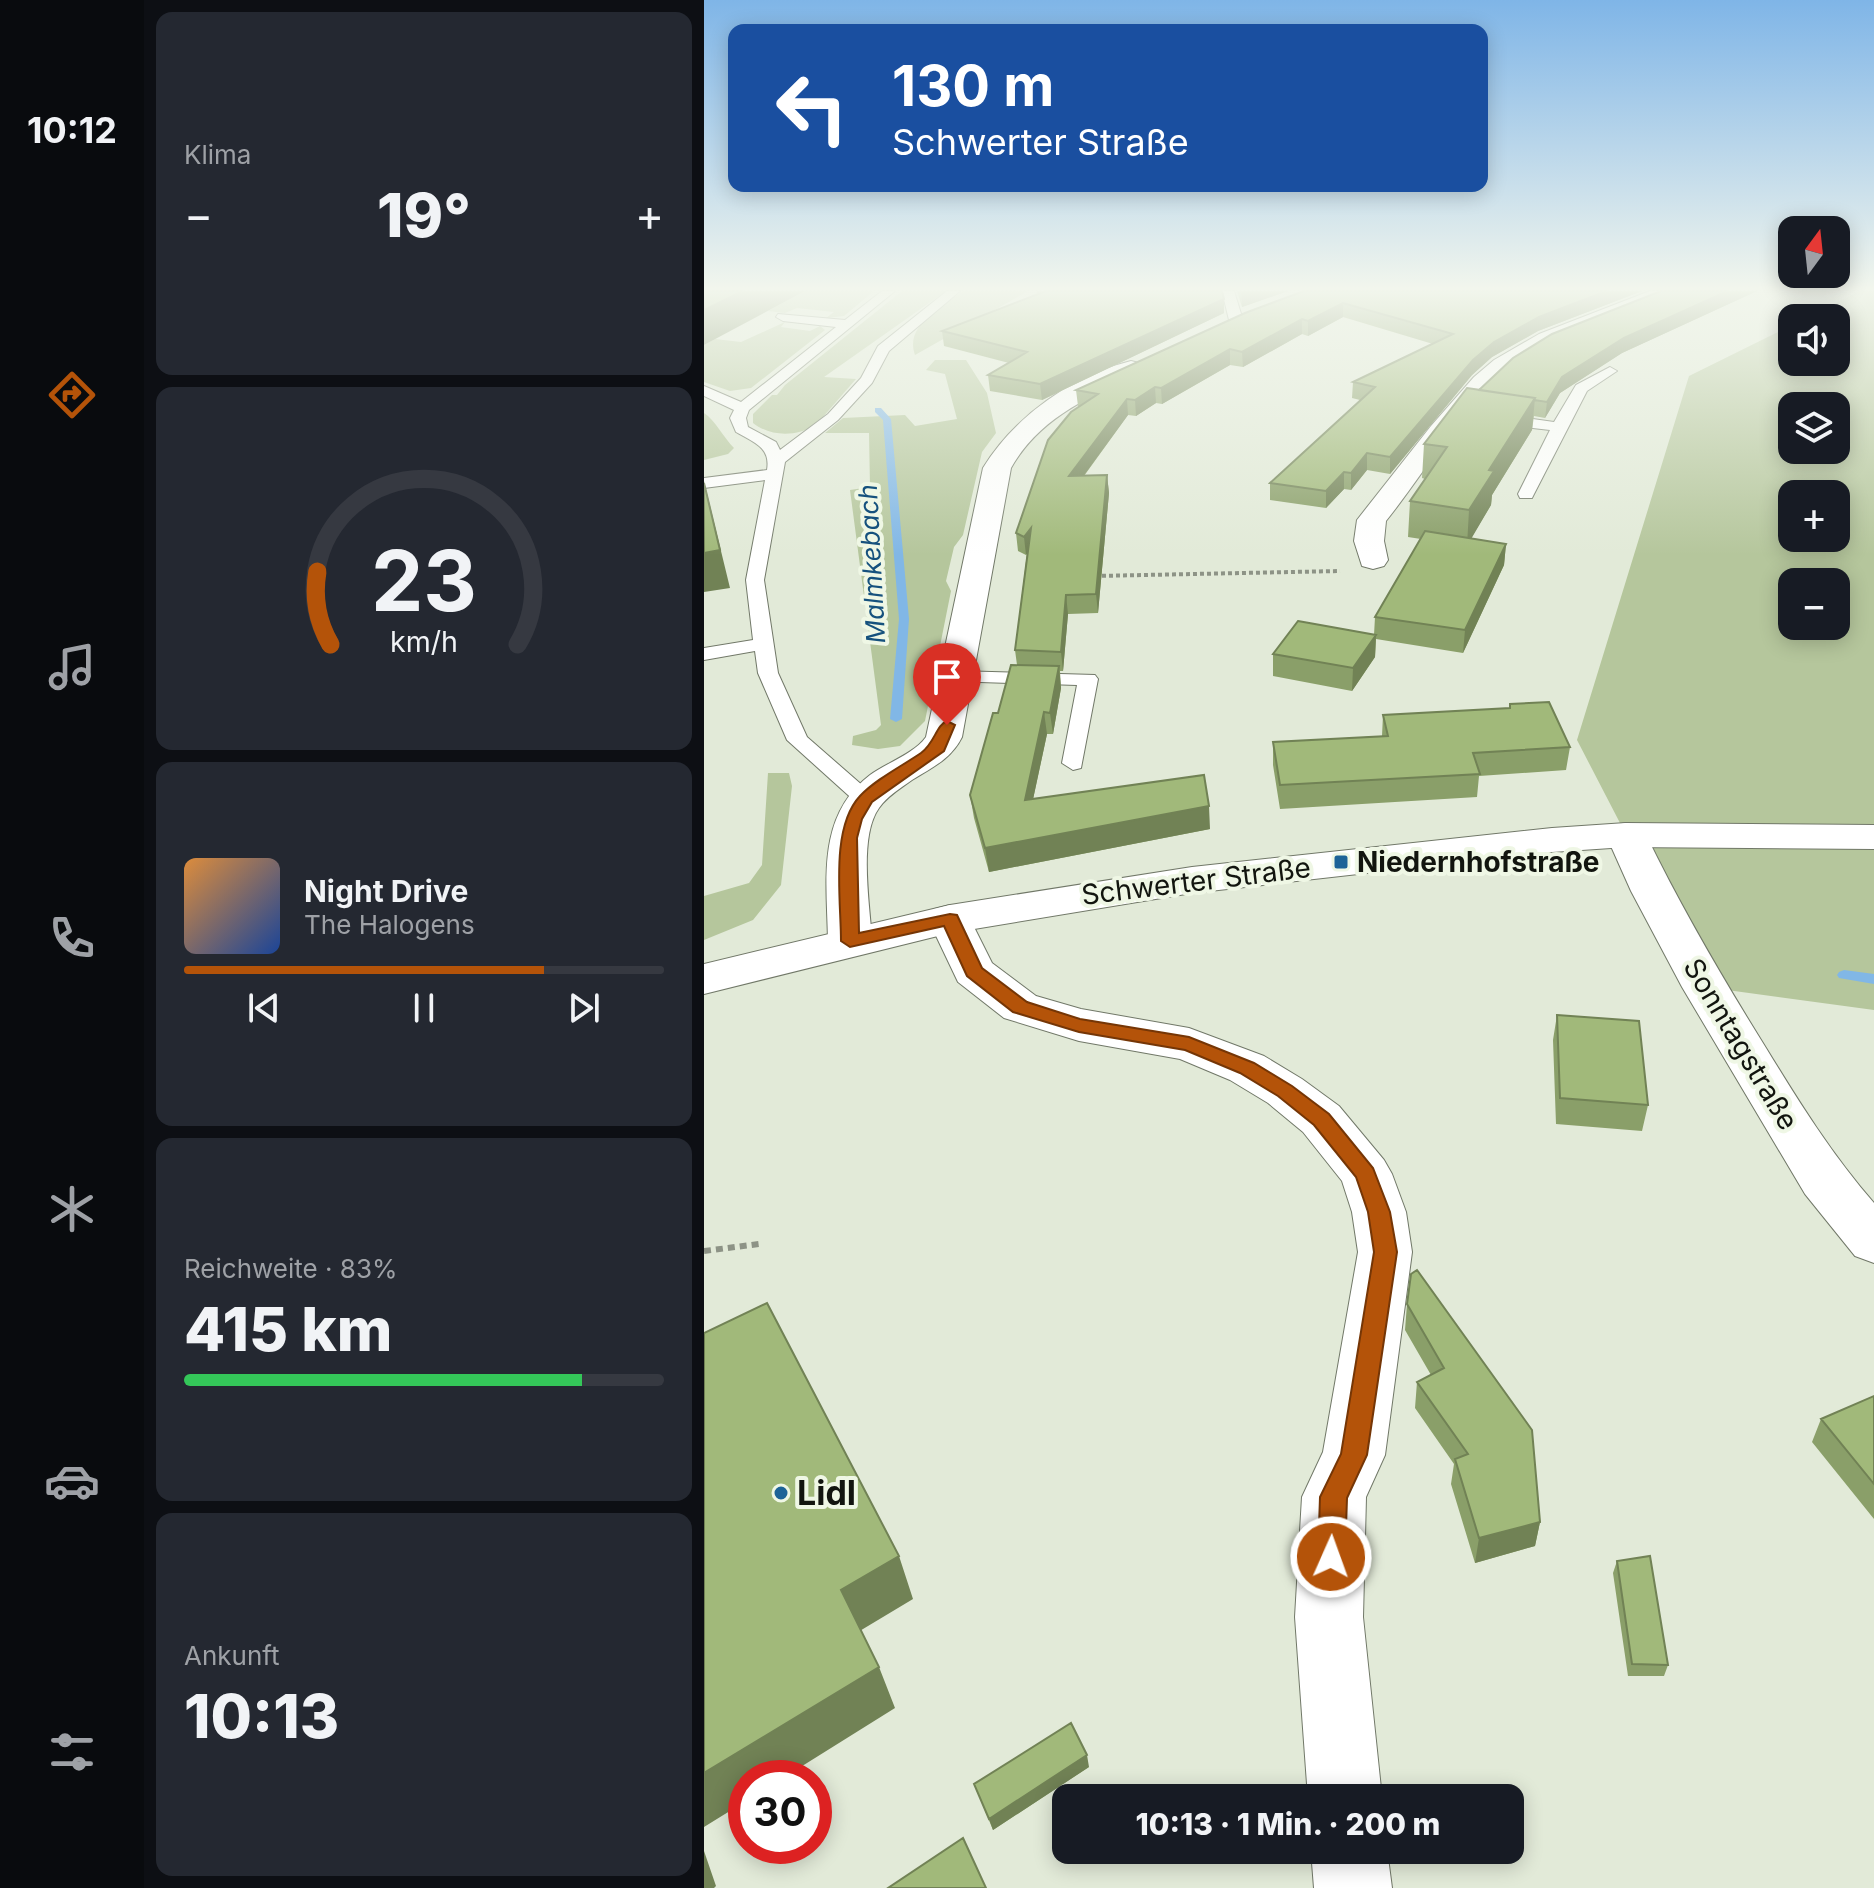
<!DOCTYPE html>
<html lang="de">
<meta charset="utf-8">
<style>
body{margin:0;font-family:Inter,sans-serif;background:#242831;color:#f1f3f6;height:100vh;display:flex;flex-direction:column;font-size:30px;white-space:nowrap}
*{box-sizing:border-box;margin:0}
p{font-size:26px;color:#9ea1a6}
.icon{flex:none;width:44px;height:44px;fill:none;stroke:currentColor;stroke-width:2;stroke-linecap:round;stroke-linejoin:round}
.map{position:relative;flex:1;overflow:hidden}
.side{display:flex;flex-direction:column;gap:12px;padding:12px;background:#0d0f14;width:560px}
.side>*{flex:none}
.hud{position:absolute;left:24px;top:24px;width:760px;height:168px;border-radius:16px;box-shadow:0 4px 20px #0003;background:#1a4fa0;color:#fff;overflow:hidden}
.needle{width:52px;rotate:15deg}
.tools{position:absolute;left:1074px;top:216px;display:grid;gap:16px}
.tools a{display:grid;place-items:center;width:72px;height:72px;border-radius:16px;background:#171b24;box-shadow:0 4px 20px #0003;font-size:40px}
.speed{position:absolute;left:24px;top:1760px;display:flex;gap:16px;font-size:40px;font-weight:700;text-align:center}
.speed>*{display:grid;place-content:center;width:104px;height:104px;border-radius:50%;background:#171b24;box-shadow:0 4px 20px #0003;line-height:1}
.speed .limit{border:12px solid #d22;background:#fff;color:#111}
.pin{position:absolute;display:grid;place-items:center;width:68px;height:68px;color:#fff;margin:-82px -34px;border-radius:50% 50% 50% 0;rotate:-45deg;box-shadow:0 0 8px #0007}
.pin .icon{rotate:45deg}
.me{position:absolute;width:88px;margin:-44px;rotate:2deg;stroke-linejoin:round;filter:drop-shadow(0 0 6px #0008)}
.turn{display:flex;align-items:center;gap:28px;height:168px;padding:0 32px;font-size:36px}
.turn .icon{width:104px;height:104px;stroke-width:2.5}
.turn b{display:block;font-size:56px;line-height:68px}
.big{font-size:60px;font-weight:800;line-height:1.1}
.side .tile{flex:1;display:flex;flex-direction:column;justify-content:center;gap:12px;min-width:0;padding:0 28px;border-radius:16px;background:#242831}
.side .dial{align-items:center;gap:0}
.dial svg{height:208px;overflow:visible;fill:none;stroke:#363941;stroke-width:7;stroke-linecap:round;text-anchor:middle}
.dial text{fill:#f1f3f6;stroke:none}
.song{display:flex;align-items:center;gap:24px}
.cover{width:96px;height:96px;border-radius:12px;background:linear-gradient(135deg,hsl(30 70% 55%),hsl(220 70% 35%))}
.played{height:8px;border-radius:4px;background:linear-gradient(90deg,#b45309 75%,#363941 75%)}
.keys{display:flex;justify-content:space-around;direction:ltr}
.heat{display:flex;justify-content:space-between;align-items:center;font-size:44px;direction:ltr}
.charge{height:12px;border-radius:6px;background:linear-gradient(90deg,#34c759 83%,#363941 0)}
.trip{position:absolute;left:348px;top:1784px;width:472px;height:80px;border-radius:16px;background:#171b24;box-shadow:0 4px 20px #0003;font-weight:800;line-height:80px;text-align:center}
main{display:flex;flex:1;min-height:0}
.menu{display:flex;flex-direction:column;width:144px;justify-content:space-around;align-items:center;background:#090b0e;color:#9ea1a6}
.menu .icon{width:56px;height:56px}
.menu .current{color:#b45309}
.menu b{font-size:36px;color:#f1f3f6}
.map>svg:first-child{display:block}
.green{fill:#b5c69c;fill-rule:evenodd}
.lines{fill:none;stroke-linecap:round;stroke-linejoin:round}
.stream{fill:#81b7e6;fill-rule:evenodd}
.service-casing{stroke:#717868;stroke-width:2}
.minor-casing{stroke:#717868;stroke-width:2}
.secondary-casing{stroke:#717868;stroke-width:2}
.path-far1{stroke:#8d9386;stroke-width:4;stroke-dasharray:4 3;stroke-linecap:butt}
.path{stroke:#8d9386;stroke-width:6;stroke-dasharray:7 5;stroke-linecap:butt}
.service{fill:#fff;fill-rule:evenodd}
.minor{fill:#fff;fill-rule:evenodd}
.secondary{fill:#fff;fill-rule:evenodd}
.wall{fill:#8a9f69}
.shaded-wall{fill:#718255}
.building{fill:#a1b97a;stroke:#718255;stroke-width:2}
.route{fill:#b45309;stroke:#753606;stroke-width:2}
.poi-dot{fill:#1d6397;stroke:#eff7e5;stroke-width:3}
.labels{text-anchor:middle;stroke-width:8;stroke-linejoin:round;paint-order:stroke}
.far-water-label{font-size:26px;font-style:italic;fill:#15517d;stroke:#eff7e5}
.poi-label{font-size:28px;font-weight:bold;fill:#12150f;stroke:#eff7e5;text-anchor:start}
.street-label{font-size:28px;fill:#12150f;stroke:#eff7e5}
.near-poi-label{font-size:34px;font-weight:bold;fill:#12150f;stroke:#eff7e5;text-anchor:start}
</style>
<main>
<nav class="menu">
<b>10:12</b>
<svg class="icon current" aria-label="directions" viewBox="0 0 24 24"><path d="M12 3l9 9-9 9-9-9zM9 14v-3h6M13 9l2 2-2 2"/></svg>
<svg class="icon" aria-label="music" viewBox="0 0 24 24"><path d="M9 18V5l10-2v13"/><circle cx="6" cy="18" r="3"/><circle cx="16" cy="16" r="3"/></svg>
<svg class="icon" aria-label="phone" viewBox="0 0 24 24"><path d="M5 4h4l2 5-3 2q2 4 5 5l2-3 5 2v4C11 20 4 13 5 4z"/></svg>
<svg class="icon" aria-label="climate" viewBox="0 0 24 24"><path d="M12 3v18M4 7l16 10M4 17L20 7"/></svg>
<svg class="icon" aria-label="car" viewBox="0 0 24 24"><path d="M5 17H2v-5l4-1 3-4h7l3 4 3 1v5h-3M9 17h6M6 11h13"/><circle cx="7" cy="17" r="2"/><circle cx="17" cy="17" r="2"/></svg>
<svg class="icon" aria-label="filters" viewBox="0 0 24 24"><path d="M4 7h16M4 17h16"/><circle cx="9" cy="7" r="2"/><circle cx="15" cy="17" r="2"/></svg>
</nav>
<section class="side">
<div class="tile"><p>Klima</p>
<div class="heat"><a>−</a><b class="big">19°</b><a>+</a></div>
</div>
<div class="tile dial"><svg viewBox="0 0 100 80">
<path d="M14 69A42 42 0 1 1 86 69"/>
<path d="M14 69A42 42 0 0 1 9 41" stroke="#b45309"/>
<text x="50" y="56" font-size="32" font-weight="700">23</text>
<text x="50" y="72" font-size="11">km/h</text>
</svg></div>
<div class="tile">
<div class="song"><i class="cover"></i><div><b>Night Drive</b><p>The Halogens</p></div></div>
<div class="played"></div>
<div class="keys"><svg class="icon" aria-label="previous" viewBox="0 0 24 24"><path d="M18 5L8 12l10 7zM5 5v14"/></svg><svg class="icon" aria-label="pause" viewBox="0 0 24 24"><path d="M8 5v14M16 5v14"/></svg><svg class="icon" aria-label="next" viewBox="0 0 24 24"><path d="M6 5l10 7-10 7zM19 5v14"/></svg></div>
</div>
<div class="tile"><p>Reichweite · 83%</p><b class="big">415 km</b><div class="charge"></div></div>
<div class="tile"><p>Ankunft</p><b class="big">10:13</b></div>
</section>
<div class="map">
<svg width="1170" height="1888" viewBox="0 0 1170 1888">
<rect width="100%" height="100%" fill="#e2ead8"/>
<path class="green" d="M101,291H170L140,316L122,318L130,312L93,308L81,313L64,311Z
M198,291H242L120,377L152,379L112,425C92,437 67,437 49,423V414L68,395H73L81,385Z
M259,291H324L211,355C200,325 238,307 259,291Z
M1156,291H1170V1010L1001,987L873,740L985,376L1088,325V362H1132V318H1102ZM1088,406H1132V450H1088ZM1088,494H1132V538H1088ZM1088,582H1132V626H1088Z
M81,322L77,327L106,331L116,326L121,330L47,388L26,391L0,382V345L11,339L37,342Z
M231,360H262L283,393L292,433L278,452L259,535L250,547L242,581L247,591L221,721L196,746L174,749L148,745L149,736L172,730L177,725L146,490L166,487L165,433H121L139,418L201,415L211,426L253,419L241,374L222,370Z
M0,413C11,420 20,438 30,448L24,454L0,460Z
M64,773H85L88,786L77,885L49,920L0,940V896L45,883L58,865Z"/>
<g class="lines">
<path class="stream" d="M171,408H177L187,419L205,619L198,719L192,722L186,719L195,619L179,420L171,412Z
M1140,970L1170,974V984L1135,978L1133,975L1135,972Z"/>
<defs>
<path id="service" d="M178,291H191L45,410L42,418L44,427L72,442L76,450L124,414L157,378L174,346L243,291H256L185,351L168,383L134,420L81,462L60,580L74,673L103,737L174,799L170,804H154L83,740L54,673L51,651L0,660V648L49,640L42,580L61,480L0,488V478L63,470C67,447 49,442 32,432L26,418L30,410L0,396V386L37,402L132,327L79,321L72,317L74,314L141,320Z
M518,291H530L539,320L537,323L525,320Z
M906,367L913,371L883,391L830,494L828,498H816L814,494L846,430L795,424L787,419L795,414L850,422L872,385Z
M252,671L391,675L394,679L377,768L369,770L358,763L373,685L245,681L242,677L245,673Z"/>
<path id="minor" d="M946,291H976L972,295C917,317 854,333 806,371C755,411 722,471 682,521L680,541L684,560L680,566L669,569L658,566L650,541L653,520L727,426L770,377L790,360L835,334Z
M427,361L435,363L439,368L435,373C385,397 335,418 307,468L258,737C247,759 229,767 208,780C197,788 183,796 175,808C154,837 166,906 168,941L162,951L146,955L130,951L124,941C123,881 112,816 166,775C182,763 210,754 222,737L279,468C311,416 368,376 427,361Z
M922,823L936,826L942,835C978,909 1019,979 1062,1048C1095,1102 1128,1155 1170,1203V1263L1151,1256L1101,1194L978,987L927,891L902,835L908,826Z
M246,905L261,909L288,963L332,996L377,1009L485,1028L560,1056L598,1079L635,1106L680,1160L688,1174L702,1212L708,1252L681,1455L662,1497L659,1617L678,1798H604L591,1617L598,1497L619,1452L654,1252L648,1212L638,1181L599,1132L564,1103L526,1080L476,1059L375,1041L300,1018L254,982L224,919L231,909Z
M607,1850H683L688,1888H610Z"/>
<path id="secondary" d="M922,823L1170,825V849L922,847L848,852L488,893L246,933L0,994V964L246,905L488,867L848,828Z"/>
</defs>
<use href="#service" class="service-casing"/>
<use href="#minor" class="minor-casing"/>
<use href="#secondary" class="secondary-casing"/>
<path class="path-far1" d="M391,576L636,571"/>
<path class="path" d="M0,1251L55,1244"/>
<use href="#service" class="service"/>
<use href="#minor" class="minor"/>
<use href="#secondary" class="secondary"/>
</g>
<path class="wall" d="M333,291H518L520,313L338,400L286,391L284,375L305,363L240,346L238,331L333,294Z
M533,291H584L538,307Z
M600,291H938L834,331L788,357L768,375L686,474L663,470L647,490L640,489L622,508L566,500V483L656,400L648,398L649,382L729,344L639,317L604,336L598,334L539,367L526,365L458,404L452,403L432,416L424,415L380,476L403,475L405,493L394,613L364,614L359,671H356L357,688L349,734H343L329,799L506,829L285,872L270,818L266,795L294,713L313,665L311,650L323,553L322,555L314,551L312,533L376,406H374L372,390Z
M957,291H1053L918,353L856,393L841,418L830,416L828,430L788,495L787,505L767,538L802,544L800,565L759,653L672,639L671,657L648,691L569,676V654L670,635L671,617L717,539L704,537L706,501L721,479L718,478L720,444L775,390Z
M679,715L866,747L862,770L775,776L773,797L576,809L569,765V742L678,736Z
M853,1015L944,1105L938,1131L852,1124L849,1040Z
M703,1304L836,1522L831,1546L771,1563L747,1484L750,1464L711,1408L713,1382L727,1375L701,1330Z
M1170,1396V1519L1108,1442L1117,1419Z
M913,1561L964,1665L960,1676H924L909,1573Z
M385,1767L289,1830L270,1784Z"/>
<path class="shaded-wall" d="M39,291H101L0,345V310Z
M543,291H584L538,307V292Z
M903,291H938L834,331L788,357L768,375L686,474V457L769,360L790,342L835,317Z
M1024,291H1053L918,353L856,393L841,418L843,402L858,377L920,338Z
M520,299V313L338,400L336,384Z
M639,303V317L604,336V321Z
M598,319V334L539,367L538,352Z
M526,349V365L458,404L457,388Z
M451,387L452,403L432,416L431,400Z
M831,398L828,430L788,495L787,505L763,546L765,510L785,470Z
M423,399L424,415L367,493L365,476Z
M663,453V470L647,490V473Z
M640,472V489L622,508V491Z
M403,475L405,493L394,613L392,594Z
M0,481L26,588L0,592Z
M327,528L329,546L322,555L320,537Z
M802,544L800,565L759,653L761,630Z
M362,595L364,614L359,671L357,652Z
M672,635L671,657L648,691L649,668Z
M355,666L357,688L349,734L346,713Z
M340,712L343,734L324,823L321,800Z
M505,806L506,829L285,872L281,848Z
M836,1522L831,1546L771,1563L775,1538Z
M195,1556L209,1599L154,1632L137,1590Z
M175,1667L191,1708L79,1778H42V1801L0,1827V1773Z
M383,1755L385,1767L289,1830L285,1819Z
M0,1851L12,1886L10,1888H0Z"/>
<path class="building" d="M0,291H39L0,310Z
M342,291H518L520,299L336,384L284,375L323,352L238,331Z
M600,291H903L835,317L790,342L769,360L686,457L663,453L647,473L640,472L622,491L566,483L671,387L649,382L749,334L639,303L604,321L598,319L538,352L526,349L457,388L451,387L431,400L423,399L365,476L403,475L392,594L362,595L357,652L311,650L327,528L320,537L312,533L344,440L367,412L394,394L372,390L541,313Z
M957,291H1024L920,338L858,377L843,402L830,400L831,398L775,390L809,358L848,334Z
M763,388L831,398L785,470L790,471L765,510L706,501L743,447L720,444Z
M0,483L16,550L0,553Z
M721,531L802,544L761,630L671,617Z
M594,621L672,635L649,668L569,654Z
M307,665L355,666L346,713L340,712L321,800L500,775L505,806L281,848L266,795L289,713H294Z
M845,702L866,747L769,753L776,774L576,785L569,742L684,736L679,715L806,708V704Z
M853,1015L935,1021L944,1105L856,1098Z
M713,1270L828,1430L836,1522L775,1538L751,1459L764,1454L713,1382L740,1368L703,1304L707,1274Z
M63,1303L195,1556L137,1590L175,1667L0,1773V1333Z
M1170,1396V1484L1117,1419Z
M946,1556L964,1665L928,1664L913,1561Z
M367,1723L383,1755L285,1819L270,1784Z
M259,1838L282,1888H184Z"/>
<linearGradient id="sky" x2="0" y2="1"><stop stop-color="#7fb5e7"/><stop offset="0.52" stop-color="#f2f6ed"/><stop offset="1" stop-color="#f2f6ed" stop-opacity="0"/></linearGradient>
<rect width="1170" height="555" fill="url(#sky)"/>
<path class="route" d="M243,721L251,725L240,751L168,802L158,819L153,838L155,933L246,914L253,915L278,968L323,1002L376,1019L485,1037L550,1063L588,1086L625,1114L669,1168L686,1212L693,1252L663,1455L643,1498L641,1557L637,1566L627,1570L618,1566L614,1557L616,1497L637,1454L670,1252L664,1212L652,1177L610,1125L574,1096L536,1073L481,1050L375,1032L309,1012L263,976L240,926L146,947L137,941C137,900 126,828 156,796C172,779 198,766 217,753C231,743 232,725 243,721Z"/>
<g class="poi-dot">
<rect x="629" y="854" width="16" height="16" rx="4"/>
<circle cx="77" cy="1493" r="8"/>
</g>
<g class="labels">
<g class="far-water-label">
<text transform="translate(168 564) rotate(-93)" y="9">Malmkebach</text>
</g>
<g class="poi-label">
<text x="653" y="872">Niedernhofstraße</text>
</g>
<g class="street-label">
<text transform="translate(492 881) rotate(-7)" y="10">Schwerter Straße</text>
<text transform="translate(1037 1044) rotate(59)" y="10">Sonntagstraße</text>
</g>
<g class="near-poi-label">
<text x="93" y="1505">Lidl</text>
</g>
</g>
</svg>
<div class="tools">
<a><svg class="needle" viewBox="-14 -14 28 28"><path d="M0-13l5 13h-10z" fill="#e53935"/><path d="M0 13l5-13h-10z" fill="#9ea1a6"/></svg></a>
<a><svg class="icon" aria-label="sound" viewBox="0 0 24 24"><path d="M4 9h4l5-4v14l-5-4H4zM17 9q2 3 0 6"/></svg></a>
<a><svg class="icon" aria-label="layers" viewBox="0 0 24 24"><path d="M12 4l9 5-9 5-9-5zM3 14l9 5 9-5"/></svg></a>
<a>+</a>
<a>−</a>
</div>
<div class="speed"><div class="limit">30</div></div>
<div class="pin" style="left:243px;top:725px;background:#d93025"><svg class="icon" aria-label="arrive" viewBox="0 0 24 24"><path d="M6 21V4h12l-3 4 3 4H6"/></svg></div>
<svg class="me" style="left:627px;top:1557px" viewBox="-20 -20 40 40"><circle r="17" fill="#b45309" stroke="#fff" stroke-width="3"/><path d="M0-11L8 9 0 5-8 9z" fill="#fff"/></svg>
<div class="trip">10:13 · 1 Min. · 200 m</div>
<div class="hud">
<div class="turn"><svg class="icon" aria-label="left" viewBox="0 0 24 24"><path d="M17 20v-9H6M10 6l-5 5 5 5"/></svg><div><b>130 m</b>Schwerter Straße</div></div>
</div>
</div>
</main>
